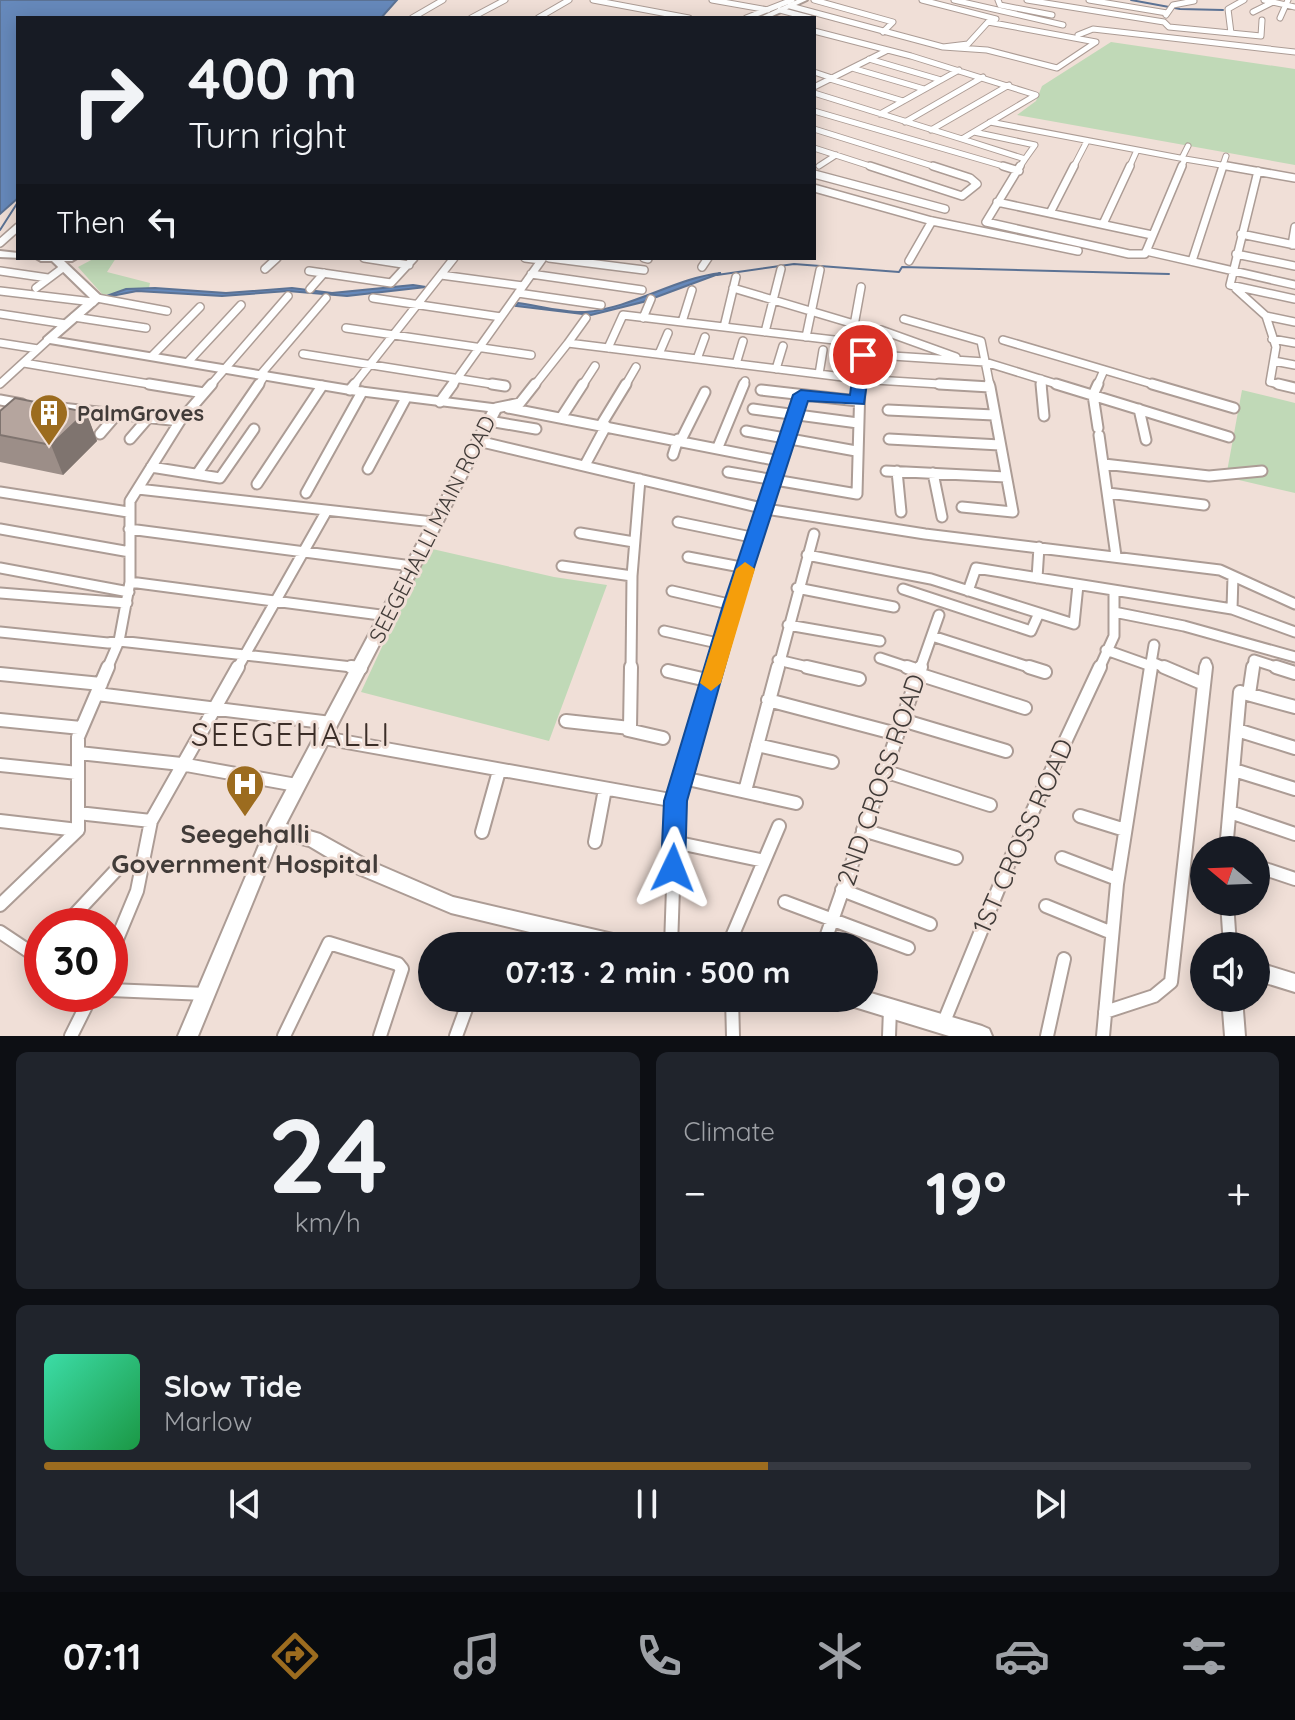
<!DOCTYPE html>
<meta charset="utf-8">
<style>
body{margin:0;font-family:Quicksand,sans-serif;background:#20242c;color:#f1f3f6;height:100vh;display:flex;flex-direction:column;font-size:30px;white-space:nowrap}
*{box-sizing:border-box;margin:0}
p{font-size:26px;color:#9ea1a6}
.icon{flex:none;width:44px;height:44px;fill:none;stroke:currentColor;stroke-width:2;stroke-linecap:round;stroke-linejoin:round}
.map{position:relative;height:1036px;overflow:hidden}
.details{display:flex;flex-direction:column;gap:16px;padding:16px;background:#0d0f14;flex:1}
.details>*{flex:none}
.guide{position:absolute;left:16px;top:16px;width:800px;height:244px;border-radius:0px;box-shadow:0 4px 20px #0003;background:#171b24;color:#f1f3f6;overflow:hidden}
.needle{width:52px;rotate:289deg}
.fabs{position:absolute;left:1190px;top:836px;display:grid;gap:16px}
.fabs a{display:grid;place-items:center;width:80px;height:80px;border-radius:50%;background:#171b24;box-shadow:0 4px 20px #0003;font-size:40px}
.speed{position:absolute;left:24px;top:908px;display:flex;gap:16px;font-size:40px;font-weight:700;text-align:center}
.speed>*{display:grid;place-content:center;width:104px;height:104px;border-radius:50%;background:#171b24;box-shadow:0 4px 20px #0003;line-height:1}
.speed .limit{border:12px solid #d22;background:#fff;color:#111}
.pin{position:absolute;display:grid;place-items:center;width:68px;height:68px;color:#fff;margin:-34px;border:4px solid #fff;border-radius:50%;box-shadow:0 2px 8px #0007}
.me{position:absolute;width:88px;margin:-44px;rotate:2deg;stroke-linejoin:round;filter:drop-shadow(0 0 6px #0008)}
.turn{display:flex;align-items:center;gap:28px;height:168px;padding:0 40px;font-size:36px}
.turn .icon{width:104px;height:104px;stroke-width:2.5}
.turn b{display:block;font-size:56px;line-height:68px}
.then{display:flex;align-items:center;height:76px;padding:0 40px;background:#0003;gap:16px;font-size:30px}
.big{font-size:60px;font-weight:700;line-height:1.1}
.details .widget{flex:1;display:flex;flex-direction:column;justify-content:center;gap:12px;min-width:0;padding:0 28px;border-radius:12px;background:#20242c}
.details .dial{align-items:center;gap:0}
.dial b{font-size:104px;line-height:1}
.song{display:flex;align-items:center;gap:24px}
.cover{width:96px;height:96px;border-radius:12px;background:linear-gradient(135deg,hsl(160 70% 55%),hsl(140 70% 35%))}
.played{height:8px;border-radius:4px;background:linear-gradient(90deg,#9c6c1f 60%,#363941 60%)}
.keys{display:flex;justify-content:space-around;direction:ltr}
.heat{display:flex;justify-content:space-between;align-items:center;font-size:44px;direction:ltr}
.details .tiles{flex:1;display:grid;gap:16px;grid-template-columns:1fr 1fr}
.widget:last-child{grid-column:span 2}
.trip{position:absolute;left:418px;top:932px;width:460px;height:80px;border-radius:40px;background:#171b24;box-shadow:0 4px 20px #0003;font-weight:700;line-height:80px;text-align:center}
.dock{display:flex;height:128px;justify-content:space-around;align-items:center;background:#090b0e;color:#9ea1a6}
.dock .icon{width:56px;height:56px}
.dock .selected{color:#9c6c1f}
.dock b{font-size:36px;color:#f1f3f6}
.map>svg:first-child{display:block}
.green{fill:#c0d9b7}
.water{fill:#6689bb;stroke:#5b7294;stroke-width:2}
.lines{fill:none;stroke-linecap:round;stroke-linejoin:round}
.stream{stroke:#5b7294;stroke-width:2}
.street-far3-casing{stroke:#ac9c95;stroke-width:7}
.street-far2-casing{stroke:#ac9c95;stroke-width:10}
.street-far1-casing{stroke:#ac9c95;stroke-width:13}
.street-casing{stroke:#ac9c95;stroke-width:16}
.secondary-casing{stroke:#ac9c95;stroke-width:4}
.street-far3{stroke:#fff;stroke-width:5}
.street-far2{stroke:#fff;stroke-width:7}
.street-far1{stroke:#fff;stroke-width:9}
.street{stroke:#fff;stroke-width:12}
.secondary{fill:#fff;fill-rule:evenodd}
.wall{fill:#9c8e88}
.shaded-wall{fill:#7f746f}
.building{fill:#b5a59e;stroke:#7f746f;stroke-width:2}
.route{fill:#1a73e8;stroke:#114b97;stroke-width:2}
.slow{fill:#f59e0b}
.labels{text-anchor:middle;stroke-width:6;stroke-linejoin:round;paint-order:stroke}
.poi-label{font-size:22px;font-weight:bold;fill:#413b38;stroke:#f0dfd7;text-anchor:start}
.street-label{font-size:22px;fill:#413b38;stroke:#f0dfd7}
.near-street-label{font-size:26px;fill:#413b38;stroke:#f0dfd7}
.near-poi-label{font-size:26px;font-weight:bold;fill:#413b38;stroke:#f0dfd7}
.near-quarter-label{font-size:32px;letter-spacing:2px;fill:#3b2e28;stroke:#f0dfd7}
</style>
<div class="map">
<svg width="1295" height="1036" viewBox="0 0 1295 1036">
<rect width="100%" height="100%" fill="#f0dfd7"/>
<path class="green" d="M1111,42L1295,69V165L1017,115L1036,101L1042,86Z
M95,258H116L107,272L150,283L149,288L103,295L78,267Z
M1242,390L1295,403V493L1226,477Z
M428,548L554,577L607,585L549,741L361,692Z"/>
<path class="water" d="M0,0H397L381,18H18V198L0,214Z
M721,273L643,302L591,315L516,306L518,303C539,306 564,313 585,312C633,308 675,278 721,273Z
M413,285L426,287L347,296L288,291L222,296L137,291L101,298L126,289L155,288L226,293L292,288L332,293Z"/>
<g class="lines">
<path class="stream" d="M1131,0L1180,9L1223,10
M0,230L18,202
M717,275L794,264L899,272L902,267L1169,274"/>
<defs>
<path id="street-far3" d="M593,0L689,18
M712,0L768,10
M814,0L893,22L883,32
M922,0L996,19
M954,0L1063,25
M998,0L1000,5L1052,15
M1027,0L1164,22L1169,27L1261,36L1262,20
M1089,0L1167,13
M1264,0L1295,7
M790,6L943,47
M780,10L810,18
M1253,12L1273,2
M1166,15L1173,5L1194,1
M412,18L443,0
M471,18L505,0
M538,18L569,0
M746,18L792,0
M1280,18L1288,0
M988,22L1096,42L1057,68L987,50L943,47L968,44Z
M814,31L911,56L1036,95L962,139L814,93
M1231,33L1228,9L1244,0
M1078,35L1093,29L1295,52
M869,59L941,80
M852,68L924,89
M814,72L832,78
M830,79L903,101
M814,87L886,51
M814,111L1010,168
M880,114L959,70
M905,122L983,77
M990,122L1185,159L1181,168
M814,129L939,168
M931,130L1009,85
M974,132L1035,145L1025,159
M962,139L1025,159L1019,168
M814,148L876,168
M1182,158L1188,146
M1185,159L1239,168
M819,166L836,155
M1073,168L1087,141
M1129,168L1137,150
M1222,168L1226,156"/>
<path id="street-far2" d="M870,166L962,196L977,184L970,178L933,166
M1003,166L1019,171
M1020,166L986,222L1129,254H1145L1182,166
M1227,166L1295,178
M1258,171L1230,285L1295,299
M814,174L945,209
M814,188L932,221L1078,251
M997,202L1152,235
M1050,213L1074,166
M1103,224L1130,166
M1241,234L1295,245
M0,243L18,227
M1292,245L1295,227
M1146,251L1295,285
M1236,254L1295,266
M364,258L409,265
M525,258L541,260
M549,258L644,270
M644,258L648,259
M909,261L932,221
M1192,261L1223,166
M702,267L708,258
M265,269L277,258
M0,271L48,278
M309,271L391,283L414,258
M531,274L642,290
M441,275L523,286
M36,288L64,267
M733,288L854,324
M310,289L324,273
M1236,289L1266,316L1295,322
M0,291L93,302
M518,293L601,305
M97,298L167,311
M373,298L501,317
M0,314L66,324
M1266,316L1276,347L1270,382L1286,386
M74,317L146,328
M643,318L651,299
M904,319L981,341L990,386
M682,322L692,290
M724,327L736,277
M346,328L531,355
M881,330L956,357
M765,332L781,269
M806,337L820,270
M1272,339L1295,343
M1003,340L1159,386
M0,343L38,349
M568,343L586,318
M608,348L623,315L851,342L861,287
M303,354L504,386
M659,354L668,333
M877,355L985,362L1063,386
M152,356L200,307
M697,359L705,337
M1274,361L1295,365
M188,362L241,305
M24,363L161,386
M736,364L743,341
M776,369L783,346
M261,374L326,298
M819,374L823,350
M1041,379L1042,386
M0,384L48,340
M210,386L288,296
M258,386L265,375
M353,386L454,258
M452,386L543,258
M534,386L568,343L859,379L972,386
M582,386L595,366
M625,386L636,367
M743,386L745,381
M860,386L863,355
M1097,386L1104,370"/>
<path id="street-far1" d="M149,384L204,393
M492,384L505,386
M939,384L990,387L989,384
M1041,384L1044,416
M1056,384L1229,437
M1098,384L1093,395L1098,428
M1152,384L1234,408
M1278,384L1295,388
M350,390L355,384
M761,390L858,401
M0,400L22,404
M440,402L453,384
M52,407L180,421
M496,408L520,403L535,384
M508,408L779,461
M753,409L858,423
M1139,409L1146,440
M888,410L994,415
M561,418L583,384
M489,421L536,429
M601,425L626,384
M746,431L856,451
M100,434L118,413
M1099,435L1116,556
M130,439L149,417
M889,439L1000,445
M681,440L705,392
M478,441L766,509L925,534L1220,570L1295,604
M718,447L744,384
M673,455L678,439
M1104,464L1209,476L1262,471
M585,465L606,426
M151,467L220,478L254,429
M368,469L406,398
M886,471L1006,477
M897,471L901,512
M728,472L857,494L860,384
M933,473L942,517
M197,474L259,384
M257,484L322,386
M138,489L433,522
M0,492L128,512
M306,493L362,392
M1108,493L1204,505
M962,507L1013,512L990,387
M678,522L756,538
M0,529L130,552
M129,529L412,566
M580,533L634,542
M807,555L931,579L1074,624L1078,585
M688,557L746,568
M562,566L632,576
M0,568L129,592
M1037,578L1039,547
M130,582L388,616
M797,588L894,607
M903,589L1031,631L1039,613
M672,591L733,605
M968,591L976,568L1232,609L1295,632
M0,593L127,603
M1232,609L1233,576
M1114,612L1184,626L1295,657
M788,625L880,641
M664,631L722,644
M0,632L108,643L119,641L361,668
M932,636L1035,669
M1106,650L1151,666
M880,658L913,669
M778,660L816,669
M1152,662L1168,669
M107,669L119,641L130,582V501L180,421L212,384
M237,669L326,512
M631,669L632,576L640,479
M714,669L801,395
M778,669L814,534
M920,669L939,615
M1099,669L1114,636V591
M1150,669L1154,645
M1205,669L1206,663
M1253,669L1254,660L1282,669"/>
<path id="street" d="M351,667L361,668
M807,667L859,679
M907,667L919,671
M1029,667L1045,672
M1164,667L1204,684
M1276,667L1295,673
M668,671L711,681
M0,674L101,684
M918,674L1025,708
M97,694L331,723
M1249,694L1253,667
M768,700L897,734
M0,720L81,728
M902,720L1006,751
M566,721L630,728L631,667
M628,730L663,738
M1237,730L1295,748
M324,738L676,801
M757,745L832,762
M79,753L181,764L296,785
M0,765L78,773
M1234,770L1295,789
M884,771L990,805
M683,778L796,803
M745,791L778,667
M1230,812L1295,834
M78,813L151,821
M1080,816L1125,830
M0,821L78,830
M863,830L956,858
M482,832L499,771
M595,842L605,789
M674,842L764,861
M1226,850L1240,692L1295,707
M1062,858L1117,879
M1256,866L1295,879
M842,890L930,924
M785,902L908,948
M1227,902L1230,946
M0,905L78,830V737L108,667
M1046,906L1112,933
M64,926L119,867
M0,932L42,960
M671,946L676,801L715,667
M728,946L779,826
M823,946L921,667
M110,956L137,891L151,821L238,667
M110,990L206,994
M732,998L733,1036
M1105,1012L1154,996L1171,982L1206,667
M943,1024L1013,853L1100,667
M71,1036L92,994
M284,1036L329,943L398,964L402,969L380,1036
M456,1036L470,998
M889,1036L890,1009
M1047,1036L1064,959
M1103,1036L1117,884L1151,667"/>
<path id="secondary" d="M797,0H807L768,18H758Z
M0,251L18,253V258H22L0,257Z
M36,258H77L72,261H64L103,298L57,338L350,386L500,405L502,408L286,824L320,834L365,859L453,897L626,937L633,940L636,946H588L451,913L351,871L309,846L279,838L198,1036H178L268,824L488,411L350,394L44,342V338L90,298L52,261H41Z
M1256,962L1295,974V992L1256,980Z
M864,991L982,1026L989,1029L992,1036H949L848,1005L845,998H864Z
M1222,998H1242L1245,1036H1225Z"/>
</defs>
<use href="#street-far3" class="street-far3-casing"/>
<use href="#street-far2" class="street-far2-casing"/>
<use href="#street-far1" class="street-far1-casing"/>
<use href="#street" class="street-casing"/>
<use href="#secondary" class="secondary-casing"/>
<use href="#street-far3" class="street-far3"/>
<use href="#street-far2" class="street-far2"/>
<use href="#street-far1" class="street-far1"/>
<use href="#street" class="street"/>
<use href="#secondary" class="secondary"/>
</g>
<path class="wall" d="M0,411L86,412L97,441L63,475L0,462Z"/>
<path class="shaded-wall" d="M86,412L97,441L63,475L51,445Z"/>
<path class="building" d="M15,398L86,412L51,445L0,435V411Z"/>
<path class="route" d="M863,350L871,355L864,404L808,401L742,605L687,801L685,868L682,875L673,878L665,875L661,868L664,801L723,605L793,395L801,390L850,395L855,355Z"/>
<path class="slow" d="M745,562L755,569L721,683L711,691L700,683L736,569Z"/>
<defs>
<symbol id="building-pin" viewBox="-11 -11 22 30"><path d="M0 17L-7.5 6A9.5 9.5 0 1 1 7.5 6Z" fill="#9c6c1f" stroke="#f0dfd7"/><path d="M-4-6H4V6H1V3H-1V6H-4ZM-2.5-4.3h1.7v1.8h-1.7ZM.8-4.3h1.7v1.8H.8ZM-2.5-1h1.7V.8h-1.7ZM.8-1h1.7V.8H.8Z" fill="#fff"/></symbol>
<symbol id="hospital-pin" viewBox="-11 -11 22 30"><path d="M0 17L-7.5 6A9.5 9.5 0 1 1 7.5 6Z" fill="#9c6c1f" stroke="#f0dfd7"/><path d="M-5-5h3v3.5h4V-5h3V5h-3V1.5h-4V5h-3Z" fill="#fff"/></symbol>
</defs>
<g fill-rule="evenodd">
<use href="#building-pin" x="27" y="391" width="44" height="60"/>
<use href="#hospital-pin" x="223" y="762" width="44" height="60"/>
</g>
<g class="labels">
<g class="poi-label">
<text x="77" y="421">PalmGroves</text>
</g>
<g class="street-label">
<text transform="translate(432 529) rotate(-63)" y="8">SEEGEHALLI MAIN ROAD</text>
</g>
<g class="near-street-label">
<text transform="translate(881 780) rotate(-71)" y="9">2ND CROSS ROAD</text>
<text transform="translate(1023 836) rotate(-66)" y="9">1ST CROSS ROAD</text>
</g>
<g class="near-poi-label">
<text x="245" y="843">Seegehalli<tspan x="245" dy="30">Government Hospital</tspan></text>
</g>
<g class="near-quarter-label">
<text x="291" y="746">SEEGEHALLI</text>
</g>
</g>
</svg>
<div class="fabs">
<a><svg class="needle" viewBox="-14 -14 28 28"><path d="M0-13l5 13h-10z" fill="#e53935"/><path d="M0 13l5-13h-10z" fill="#9ea1a6"/></svg></a>
<a><svg class="icon" aria-label="sound" viewBox="0 0 24 24"><path d="M4 9h4l5-4v14l-5-4H4zM17 9q2 3 0 6"/></svg></a>
</div>
<div class="speed"><div class="limit">30</div></div>
<div class="pin" style="left:863px;top:355px;background:#d93025"><svg class="icon" aria-label="arrive" viewBox="0 0 24 24"><path d="M6 21V4h12l-3 4 3 4H6"/></svg></div>
<svg class="me" style="left:673px;top:868px" viewBox="-20 -20 40 40"><path d="M0-17L14 15 0 8-14 15z" fill="#1a73e8" stroke="#fff" stroke-width="4"/></svg>
<div class="trip">07:13 · 2 min · 500 m</div>
<div class="guide">
<div class="turn"><svg class="icon" aria-label="right" viewBox="0 0 24 24"><path d="M7 20v-9h11M14 6l5 5-5 5"/></svg><div><b>400 m</b>Turn right</div></div>
<div class="then">Then<svg class="icon" aria-label="left" viewBox="0 0 24 24"><path d="M17 20v-9H6M10 6l-5 5 5 5"/></svg></div>
</div>
</div>
<section class="details">
<div class="tiles">
<div class="widget dial"><b>24</b><p>km/h</p></div>
<div class="widget"><p>Climate</p>
<div class="heat"><a>−</a><b class="big">19°</b><a>+</a></div>
</div>
<div class="widget">
<div class="song"><i class="cover"></i><div><b>Slow Tide</b><p>Marlow</p></div></div>
<div class="played"></div>
<div class="keys"><svg class="icon" aria-label="previous" viewBox="0 0 24 24"><path d="M18 5L8 12l10 7zM5 5v14"/></svg><svg class="icon" aria-label="pause" viewBox="0 0 24 24"><path d="M8 5v14M16 5v14"/></svg><svg class="icon" aria-label="next" viewBox="0 0 24 24"><path d="M6 5l10 7-10 7zM19 5v14"/></svg></div>
</div>
</div>
</section>
<nav class="dock">
<b>07:11</b>
<svg class="icon selected" aria-label="directions" viewBox="0 0 24 24"><path d="M12 3l9 9-9 9-9-9zM9 14v-3h6M13 9l2 2-2 2"/></svg>
<svg class="icon" aria-label="music" viewBox="0 0 24 24"><path d="M9 18V5l10-2v13"/><circle cx="6" cy="18" r="3"/><circle cx="16" cy="16" r="3"/></svg>
<svg class="icon" aria-label="phone" viewBox="0 0 24 24"><path d="M5 4h4l2 5-3 2q2 4 5 5l2-3 5 2v4C11 20 4 13 5 4z"/></svg>
<svg class="icon" aria-label="climate" viewBox="0 0 24 24"><path d="M12 3v18M4 7l16 10M4 17L20 7"/></svg>
<svg class="icon" aria-label="car" viewBox="0 0 24 24"><path d="M5 17H2v-5l4-1 3-4h7l3 4 3 1v5h-3M9 17h6M6 11h13"/><circle cx="7" cy="17" r="2"/><circle cx="17" cy="17" r="2"/></svg>
<svg class="icon" aria-label="filters" viewBox="0 0 24 24"><path d="M4 7h16M4 17h16"/><circle cx="9" cy="7" r="2"/><circle cx="15" cy="17" r="2"/></svg>
</nav>
